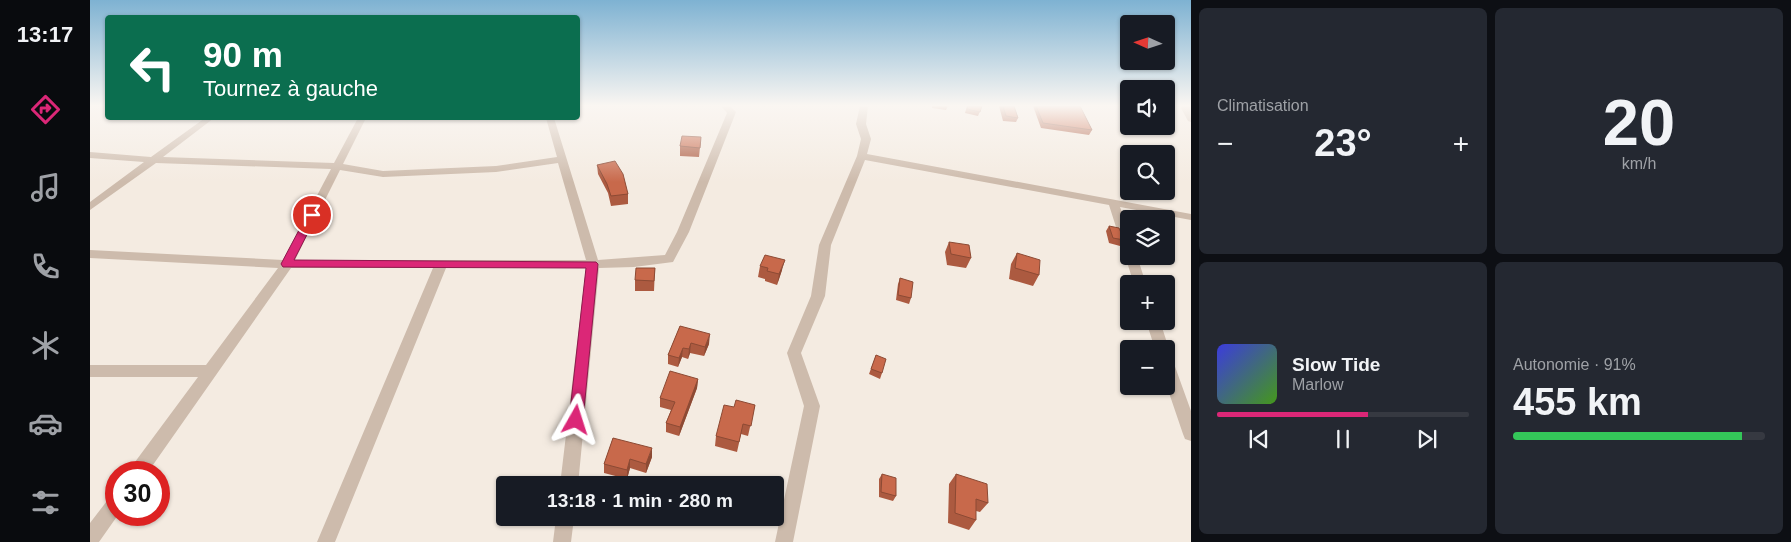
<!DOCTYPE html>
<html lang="fr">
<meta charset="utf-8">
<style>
body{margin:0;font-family:Helvetica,sans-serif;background:#242831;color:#f1f3f6;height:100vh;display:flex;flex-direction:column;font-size:19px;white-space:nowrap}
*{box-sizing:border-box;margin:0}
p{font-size:16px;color:#9ea1a6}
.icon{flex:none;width:28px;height:28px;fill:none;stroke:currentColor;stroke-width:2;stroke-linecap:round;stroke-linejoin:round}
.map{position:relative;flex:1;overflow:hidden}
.panel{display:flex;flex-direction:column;gap:8px;padding:8px;background:#0d0f14;width:600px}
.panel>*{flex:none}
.banner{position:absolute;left:15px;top:15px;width:475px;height:105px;border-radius:5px;box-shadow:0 1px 4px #0004;background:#0b6e4f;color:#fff;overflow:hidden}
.needle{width:32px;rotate:273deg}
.buttons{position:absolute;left:1030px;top:15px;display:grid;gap:10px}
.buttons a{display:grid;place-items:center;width:55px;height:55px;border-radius:5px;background:#171b24;box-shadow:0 1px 4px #0004;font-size:25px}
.speed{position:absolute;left:15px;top:461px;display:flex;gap:10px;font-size:25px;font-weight:700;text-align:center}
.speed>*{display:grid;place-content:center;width:65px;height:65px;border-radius:50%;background:#171b24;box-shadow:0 1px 4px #0004;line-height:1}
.speed .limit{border:8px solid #d22;background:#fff;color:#111}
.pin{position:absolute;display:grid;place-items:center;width:42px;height:42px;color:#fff;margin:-21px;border:2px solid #fff;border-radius:50%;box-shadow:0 1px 5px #0007}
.me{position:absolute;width:55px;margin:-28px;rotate:6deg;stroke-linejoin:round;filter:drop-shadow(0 0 4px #0008)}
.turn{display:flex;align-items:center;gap:18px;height:105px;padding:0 15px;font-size:22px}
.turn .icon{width:65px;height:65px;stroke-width:2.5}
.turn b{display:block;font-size:35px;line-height:42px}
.big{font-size:38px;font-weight:700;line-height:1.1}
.panel .card{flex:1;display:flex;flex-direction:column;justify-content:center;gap:8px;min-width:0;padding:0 18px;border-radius:8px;background:#242831}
.panel .dial{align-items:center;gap:0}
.dial b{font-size:65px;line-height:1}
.song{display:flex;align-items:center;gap:15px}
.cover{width:60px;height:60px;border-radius:8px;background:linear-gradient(135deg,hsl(240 70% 55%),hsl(100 70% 35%))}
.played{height:5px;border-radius:2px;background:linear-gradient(90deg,#db2777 60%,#363941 60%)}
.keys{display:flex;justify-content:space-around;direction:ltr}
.heat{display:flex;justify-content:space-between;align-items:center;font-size:28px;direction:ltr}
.charge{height:8px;border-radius:4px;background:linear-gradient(90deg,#34c759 91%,#363941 0)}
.panel .tiles{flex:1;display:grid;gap:8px;grid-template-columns:repeat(2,1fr)}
.trip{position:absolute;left:406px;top:476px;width:288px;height:50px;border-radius:5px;background:#171b24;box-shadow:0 1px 4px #0004;font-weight:700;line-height:50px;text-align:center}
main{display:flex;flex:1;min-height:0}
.menu{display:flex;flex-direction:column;width:90px;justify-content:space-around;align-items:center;background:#090b0e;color:#9ea1a6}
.menu .icon{width:35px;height:35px}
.menu .current{color:#db2777}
.menu b{font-size:22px;color:#f1f3f6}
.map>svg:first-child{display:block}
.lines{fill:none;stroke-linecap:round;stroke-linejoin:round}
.minor{fill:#cdbbac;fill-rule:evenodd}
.wall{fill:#ac5a40}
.shaded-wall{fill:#8c4a34}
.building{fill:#c8694b;stroke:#8c4a34}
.route{fill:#db2777;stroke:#8e194d}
</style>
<main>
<nav class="menu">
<b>13:17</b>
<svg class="icon current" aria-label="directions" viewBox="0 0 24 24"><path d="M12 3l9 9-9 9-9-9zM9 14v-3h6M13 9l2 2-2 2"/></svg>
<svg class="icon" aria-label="music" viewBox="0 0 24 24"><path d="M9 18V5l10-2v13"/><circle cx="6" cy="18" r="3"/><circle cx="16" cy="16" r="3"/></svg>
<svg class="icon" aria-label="phone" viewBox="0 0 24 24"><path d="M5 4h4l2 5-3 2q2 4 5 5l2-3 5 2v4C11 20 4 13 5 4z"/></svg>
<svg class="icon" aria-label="climate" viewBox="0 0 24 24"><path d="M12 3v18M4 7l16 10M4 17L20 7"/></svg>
<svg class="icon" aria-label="car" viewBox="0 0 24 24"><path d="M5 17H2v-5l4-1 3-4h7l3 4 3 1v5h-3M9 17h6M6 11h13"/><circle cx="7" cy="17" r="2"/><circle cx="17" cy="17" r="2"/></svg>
<svg class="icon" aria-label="filters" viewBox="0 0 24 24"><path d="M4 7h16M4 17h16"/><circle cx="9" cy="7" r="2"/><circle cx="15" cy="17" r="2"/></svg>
</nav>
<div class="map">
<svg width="1101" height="542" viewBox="0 0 1101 542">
<rect width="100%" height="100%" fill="#f4ebe1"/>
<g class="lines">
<path class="minor" d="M631,106H640L646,112L599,232L583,262L544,267L509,268L488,485H470L496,268H356L245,542H227L343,268H201L58,472H40L42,466L108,377H0V365H116L188,268L0,258V250L193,260L241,169L66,163L0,210V202L54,162L0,158V152L61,157L115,118H124L73,157L244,163L268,118H276L253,164L293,171L406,166L467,157L456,118H464L508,260L575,255L587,232L637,113ZM468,163L496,260H205L250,170L293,177L406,172Z
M770,106H778L776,124L781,139L777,154L1101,214V220L1030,207L1039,231V256H1047L1056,284H1044L1035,256L1039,253L1033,249L1019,205L775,160L741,245L735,296L711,353L730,406L703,542H685L714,406L697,353L721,296L729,245L767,156L771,139L766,124Z
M1092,106H1100L1101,122L1098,121L1091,108Z
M1056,321H1070L1079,349L1077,353L1076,349H1065Z
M1076,355L1081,357L1083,361L1101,411V441L1095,439L1093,434L1076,384Z
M26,494V515H28L9,542H0V523L20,497Z
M466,518H484L481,542H463Z"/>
</g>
<path class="wall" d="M842,106H858L856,110L842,108Z
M877,106H892L888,116L875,113Z
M909,106H924L928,118L926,122L913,121Z
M943,106H990L1002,130L999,135L951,128Z
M611,137L609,157L590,156V146Z
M507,165L538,194V204L521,206L518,193L508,174Z
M1019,226L1034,240L1030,246L1019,243L1016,231Z
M859,242L881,258L876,268L857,265L855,252Z
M927,253L949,275L943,286L919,279L921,264Z
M670,266L692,270L687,285L675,281V279L668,277Z
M565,268L564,291H545V280Z
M810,278L821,298L819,304L806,300L808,284Z
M590,326L619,344L614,356L600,353L598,359L592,357L588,367L578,364V355Z
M786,355L792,373L790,379L779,374Z
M608,379L607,388L589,436L576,432V423L581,410L570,407V398Z
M665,405L658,436L651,434L647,452L625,446L626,436L644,407Z
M523,438L562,457L556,473L540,468L537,479L514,473V464Z
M792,474L806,496L803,501L789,497V479Z
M866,474L898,503L890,512L886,511V520L879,530L858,523L859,484Z"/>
<path class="shaded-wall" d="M695,260L692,270L687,285L689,274Z
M620,334L619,344L614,356L615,347Z
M601,343L600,353L598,359L599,349Z
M593,348L592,357L588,367L589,358Z
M608,379L607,388L589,436L590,427Z
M562,448V457L556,473V464Z
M540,459V468L537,479V470Z"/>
<path class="building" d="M878,106H892L890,112L877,109Z
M913,106H924L928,118L916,116Z
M946,106H990L1002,130L953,123Z
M592,136L611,137L610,148L590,146Z
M525,161L533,174L538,194L521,196L517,184L507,165Z
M1019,226L1029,228L1034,240L1023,238Z
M859,242L879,245L881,258L861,254Z
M927,253L950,260L949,275L925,268Z
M675,255L695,260L689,274L677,271L678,268L670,266Z
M546,268H565L564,281L545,280Z
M810,278L823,282L821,298L808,295Z
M590,326L620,334L615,347L601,343L599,349L593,348L589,358L578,355Z
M786,355L796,359L792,373L781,369Z
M580,371L608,379L590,427L576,423L585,402L570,398Z
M646,400L665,405L661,426L653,424L649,442L626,436L634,405L644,407Z
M523,438L562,448L556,464L540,459L537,470L514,464Z
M792,474L806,478V496L791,492Z
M866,474L897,484L898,503L886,499V520L865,513Z"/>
<linearGradient id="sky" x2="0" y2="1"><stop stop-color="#7eb2d2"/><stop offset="0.58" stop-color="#faf6f2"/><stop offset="1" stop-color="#faf6f2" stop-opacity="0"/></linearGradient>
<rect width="1101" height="182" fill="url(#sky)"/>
<path class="route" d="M222,212L227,215L204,260L506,262L508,264L493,420L491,425L486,426L481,425L479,420L496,268L193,267L191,264L217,215Z"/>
</svg>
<div class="buttons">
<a><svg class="needle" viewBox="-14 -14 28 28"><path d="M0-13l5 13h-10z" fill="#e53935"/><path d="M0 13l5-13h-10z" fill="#9ea1a6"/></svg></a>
<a><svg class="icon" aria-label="sound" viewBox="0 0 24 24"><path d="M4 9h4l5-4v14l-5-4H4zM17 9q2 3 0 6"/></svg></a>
<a><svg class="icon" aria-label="search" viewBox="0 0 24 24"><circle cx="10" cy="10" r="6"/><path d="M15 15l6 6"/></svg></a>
<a><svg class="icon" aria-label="layers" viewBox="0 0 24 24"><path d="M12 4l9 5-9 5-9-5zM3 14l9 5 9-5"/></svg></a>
<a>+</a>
<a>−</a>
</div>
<div class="speed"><div class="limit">30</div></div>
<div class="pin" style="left:222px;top:215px;background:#d93025"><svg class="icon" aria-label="arrive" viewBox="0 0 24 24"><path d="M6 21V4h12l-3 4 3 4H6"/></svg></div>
<svg class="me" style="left:486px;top:420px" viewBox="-20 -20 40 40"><path d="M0-17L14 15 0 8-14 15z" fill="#db2777" stroke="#fff" stroke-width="4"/></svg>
<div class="trip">13:18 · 1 min · 280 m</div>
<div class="banner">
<div class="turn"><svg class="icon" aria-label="left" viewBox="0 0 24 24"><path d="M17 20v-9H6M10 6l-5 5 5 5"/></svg><div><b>90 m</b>Tournez à gauche</div></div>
</div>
</div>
<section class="panel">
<div class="tiles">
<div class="card"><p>Climatisation</p>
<div class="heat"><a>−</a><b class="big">23°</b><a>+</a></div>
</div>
<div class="card dial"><b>20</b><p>km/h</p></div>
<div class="card">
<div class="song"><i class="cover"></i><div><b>Slow Tide</b><p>Marlow</p></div></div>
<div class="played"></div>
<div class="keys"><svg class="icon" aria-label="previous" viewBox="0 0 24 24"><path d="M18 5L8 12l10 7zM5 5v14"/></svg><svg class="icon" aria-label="pause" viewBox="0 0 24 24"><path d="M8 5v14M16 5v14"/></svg><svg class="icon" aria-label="next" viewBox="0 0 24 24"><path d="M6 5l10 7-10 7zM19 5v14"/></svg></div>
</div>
<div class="card"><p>Autonomie · 91%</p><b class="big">455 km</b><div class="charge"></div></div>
</div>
</section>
</main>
